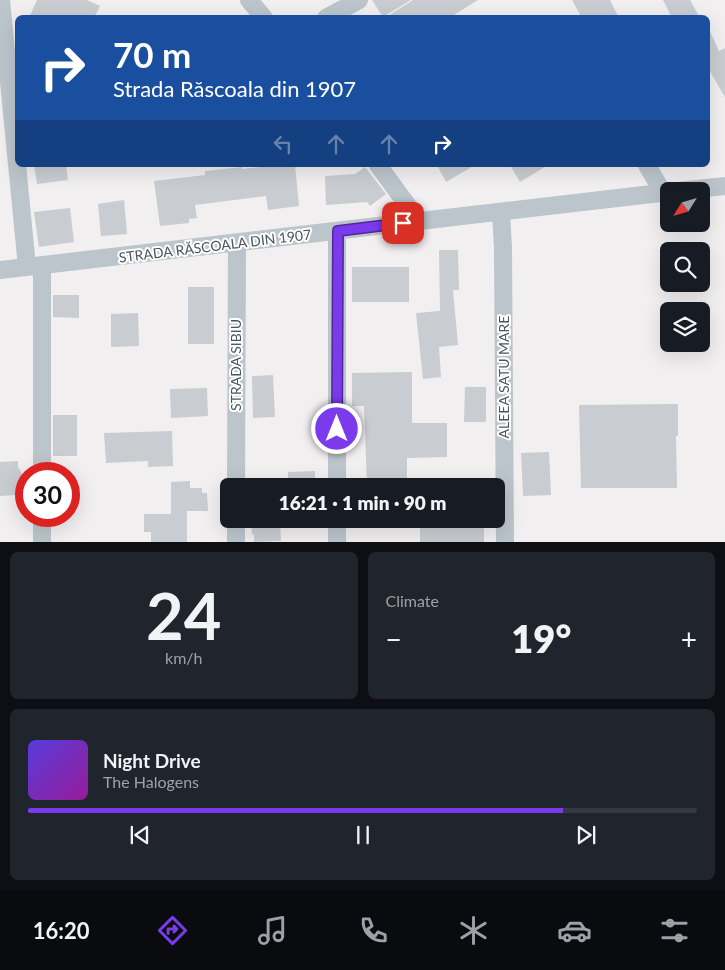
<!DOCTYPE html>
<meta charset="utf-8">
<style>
body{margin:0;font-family:Lato,sans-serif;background:#20242c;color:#f1f3f6;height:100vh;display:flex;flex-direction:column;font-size:19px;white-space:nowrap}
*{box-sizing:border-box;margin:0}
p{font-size:16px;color:#9ea1a6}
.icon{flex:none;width:28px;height:28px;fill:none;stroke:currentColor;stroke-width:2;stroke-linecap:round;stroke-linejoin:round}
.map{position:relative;height:542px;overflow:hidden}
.side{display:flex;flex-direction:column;gap:10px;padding:10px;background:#0d0f14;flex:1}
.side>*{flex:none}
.banner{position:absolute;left:15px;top:15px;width:695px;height:152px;border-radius:8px;box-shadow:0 5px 20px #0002;background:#1a4fa0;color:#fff;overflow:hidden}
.needle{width:32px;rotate:233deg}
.buttons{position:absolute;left:660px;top:182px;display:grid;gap:10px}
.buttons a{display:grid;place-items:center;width:50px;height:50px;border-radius:8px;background:#171b24;box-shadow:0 5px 20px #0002;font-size:25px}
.speed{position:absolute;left:15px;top:462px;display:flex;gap:10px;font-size:25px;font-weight:700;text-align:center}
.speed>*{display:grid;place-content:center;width:65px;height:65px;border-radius:50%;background:#171b24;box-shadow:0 5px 20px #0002;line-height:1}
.speed .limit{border:8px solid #d22;background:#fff;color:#111}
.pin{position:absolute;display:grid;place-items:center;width:42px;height:42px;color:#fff;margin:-21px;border-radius:10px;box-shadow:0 2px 8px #0006}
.me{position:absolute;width:55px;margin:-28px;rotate:0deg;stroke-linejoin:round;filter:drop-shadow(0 0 4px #0008)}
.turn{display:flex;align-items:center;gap:18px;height:105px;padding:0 15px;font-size:22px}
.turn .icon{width:65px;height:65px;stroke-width:2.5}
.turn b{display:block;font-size:35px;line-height:42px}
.lanes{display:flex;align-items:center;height:48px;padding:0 15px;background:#0003;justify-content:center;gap:25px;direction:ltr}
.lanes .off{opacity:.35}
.big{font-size:38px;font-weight:800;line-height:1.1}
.side .widget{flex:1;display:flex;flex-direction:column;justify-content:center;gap:8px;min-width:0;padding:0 18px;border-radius:8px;background:#20242c}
.side .dial{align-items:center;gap:0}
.dial b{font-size:65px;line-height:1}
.song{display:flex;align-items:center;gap:15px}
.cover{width:60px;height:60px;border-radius:8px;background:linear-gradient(135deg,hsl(250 70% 55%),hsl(300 70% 35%))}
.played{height:5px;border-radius:2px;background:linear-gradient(90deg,#7c3aed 80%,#363941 80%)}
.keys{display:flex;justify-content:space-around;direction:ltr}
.heat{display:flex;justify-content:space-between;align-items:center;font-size:28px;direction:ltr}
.side .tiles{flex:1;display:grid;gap:10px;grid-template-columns:1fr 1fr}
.widget:last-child{grid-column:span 2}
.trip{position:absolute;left:220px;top:478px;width:285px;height:50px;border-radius:8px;background:#171b24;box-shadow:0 5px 20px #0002;font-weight:800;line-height:50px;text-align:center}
.tabs{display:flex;height:80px;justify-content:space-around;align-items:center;background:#090b0e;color:#9ea1a6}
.tabs .icon{width:35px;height:35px}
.tabs .current{color:#7c3aed}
.tabs b{font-size:22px;color:#f1f3f6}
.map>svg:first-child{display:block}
.building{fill:#c9cdd1}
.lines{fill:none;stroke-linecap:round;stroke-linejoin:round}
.street{stroke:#bbc5cb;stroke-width:18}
.route-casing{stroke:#51269a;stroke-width:12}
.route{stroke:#7c3aed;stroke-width:9}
.labels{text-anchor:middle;stroke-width:4;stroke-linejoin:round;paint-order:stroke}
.street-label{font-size:14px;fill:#48555c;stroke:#fff}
</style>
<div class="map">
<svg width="725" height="543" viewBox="0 0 725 543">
<rect width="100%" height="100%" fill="#f1efef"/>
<path class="building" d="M37,0H87L100,6L94,18H29Z
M372,0H411L383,17Z
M413,0H478L449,18H385Z
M572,0H610L619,18H582Z
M663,0H690L700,18H672Z
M708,27L719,51L725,48V97L708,68Z
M34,165H66L68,180L37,184Z
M278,165H295L299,206L268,210L266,196L195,205L197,218L189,219V223L160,226L154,181L205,175V171L242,167V169Z
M437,165H475L446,182Z
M510,165H548L520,182Z
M365,167L386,194L370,206L367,202L326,205L325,176L355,174Z
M124,200L127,234L101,236L98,204Z
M70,208L74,242L39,247L34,212Z
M439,250H458L459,290H453L458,345L439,347L441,377L423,379L416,313L440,311Z
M352,267H409V302H352Z
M188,287H214V344H188Z
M53,295H79V318L53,317Z
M138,313L139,346L111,347V314Z
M412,372V423H447V457L407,458V486H367L364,406H352V373Z
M273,375L275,417L253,418L252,376Z
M465,387H486V422H464Z
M207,388L208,416L171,418L170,389Z
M678,404V436H676L677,488H581L579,405Z
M53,415H77V456H53Z
M172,431L173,466L148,467V461L106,463L104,433Z
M549,452L551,495L523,496L521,453Z
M18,461V467L25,478L22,482V493H15V495L0,496V462Z
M315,471V486H288V472Z
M190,481V488H202V493H207L208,511H187V543H151V532H144V514H171V482Z
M251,519H280L281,541L254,542V534L252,535Z
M420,528H484V543H420Z"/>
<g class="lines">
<path class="street" d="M1,0L27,267
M249,0L264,18
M326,18L359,0
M378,165L419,221
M647,165L663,193
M678,191L725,186
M501,212L503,248L505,543
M42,266V474
M0,270L669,192
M236,486L237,243
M337,486V231
M42,516V543
M236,543V519
M337,543V519"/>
</g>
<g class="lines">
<defs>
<path id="route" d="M337,429L338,231L403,223"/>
</defs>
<use href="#route" class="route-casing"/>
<use href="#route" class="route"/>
</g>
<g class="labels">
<g class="street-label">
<text transform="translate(215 246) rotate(-7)" y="5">STRADA RĂSCOALA DIN 1907</text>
<text transform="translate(236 365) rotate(-90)" y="5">STRADA SIBIU</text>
<text transform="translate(504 377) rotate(-90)" y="5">ALEEA SATU MARE</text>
</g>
</g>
</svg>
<div class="buttons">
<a><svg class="needle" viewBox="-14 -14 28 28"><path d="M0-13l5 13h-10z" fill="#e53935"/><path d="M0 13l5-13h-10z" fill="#9ea1a6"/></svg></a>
<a><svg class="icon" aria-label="search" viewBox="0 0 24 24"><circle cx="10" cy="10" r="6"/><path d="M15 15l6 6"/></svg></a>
<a><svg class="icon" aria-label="layers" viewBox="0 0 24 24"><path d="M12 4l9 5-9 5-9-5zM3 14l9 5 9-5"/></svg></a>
</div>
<div class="speed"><div class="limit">30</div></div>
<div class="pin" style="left:403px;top:223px;background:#d93025"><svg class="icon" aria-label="arrive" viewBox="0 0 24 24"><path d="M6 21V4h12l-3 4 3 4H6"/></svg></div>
<svg class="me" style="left:337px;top:429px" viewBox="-20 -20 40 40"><circle r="17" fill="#7c3aed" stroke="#fff" stroke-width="3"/><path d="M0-11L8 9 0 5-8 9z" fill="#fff"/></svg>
<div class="trip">16:21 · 1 min · 90 m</div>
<div class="banner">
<div class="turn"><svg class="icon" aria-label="right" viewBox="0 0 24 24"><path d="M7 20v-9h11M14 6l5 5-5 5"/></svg><div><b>70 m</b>Strada Răscoala din 1907</div></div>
<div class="lanes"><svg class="icon off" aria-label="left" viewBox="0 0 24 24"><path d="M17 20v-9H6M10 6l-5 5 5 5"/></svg><svg class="icon off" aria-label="ahead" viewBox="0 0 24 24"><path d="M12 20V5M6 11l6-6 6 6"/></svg><svg class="icon off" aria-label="ahead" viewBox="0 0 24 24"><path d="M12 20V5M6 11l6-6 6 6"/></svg><svg class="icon" aria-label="right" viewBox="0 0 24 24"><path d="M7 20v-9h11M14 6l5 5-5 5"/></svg></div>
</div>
</div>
<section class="side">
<div class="tiles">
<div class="widget dial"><b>24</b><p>km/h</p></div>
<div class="widget"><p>Climate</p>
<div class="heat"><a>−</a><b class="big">19°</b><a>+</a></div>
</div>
<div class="widget">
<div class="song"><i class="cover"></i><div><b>Night Drive</b><p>The Halogens</p></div></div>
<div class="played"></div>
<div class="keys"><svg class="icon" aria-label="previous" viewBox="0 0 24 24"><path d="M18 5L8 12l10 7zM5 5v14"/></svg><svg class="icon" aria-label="pause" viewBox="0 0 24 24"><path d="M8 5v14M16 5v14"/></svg><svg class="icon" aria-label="next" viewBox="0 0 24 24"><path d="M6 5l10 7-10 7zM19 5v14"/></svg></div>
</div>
</div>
</section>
<nav class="tabs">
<b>16:20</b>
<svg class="icon current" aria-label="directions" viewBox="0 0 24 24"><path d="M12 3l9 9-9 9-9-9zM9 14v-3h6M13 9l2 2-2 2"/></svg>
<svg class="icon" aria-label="music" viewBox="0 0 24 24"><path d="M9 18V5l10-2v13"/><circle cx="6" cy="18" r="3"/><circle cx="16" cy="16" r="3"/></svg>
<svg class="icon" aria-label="phone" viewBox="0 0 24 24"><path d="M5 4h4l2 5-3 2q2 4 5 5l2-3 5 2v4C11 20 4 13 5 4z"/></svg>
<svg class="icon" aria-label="climate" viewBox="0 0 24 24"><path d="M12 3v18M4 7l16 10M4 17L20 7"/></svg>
<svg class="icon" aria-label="car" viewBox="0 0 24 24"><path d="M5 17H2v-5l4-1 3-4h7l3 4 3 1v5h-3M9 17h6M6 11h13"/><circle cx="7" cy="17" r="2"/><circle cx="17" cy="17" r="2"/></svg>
<svg class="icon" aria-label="filters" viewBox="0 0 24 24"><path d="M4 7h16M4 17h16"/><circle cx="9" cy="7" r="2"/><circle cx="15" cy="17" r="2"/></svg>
</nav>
